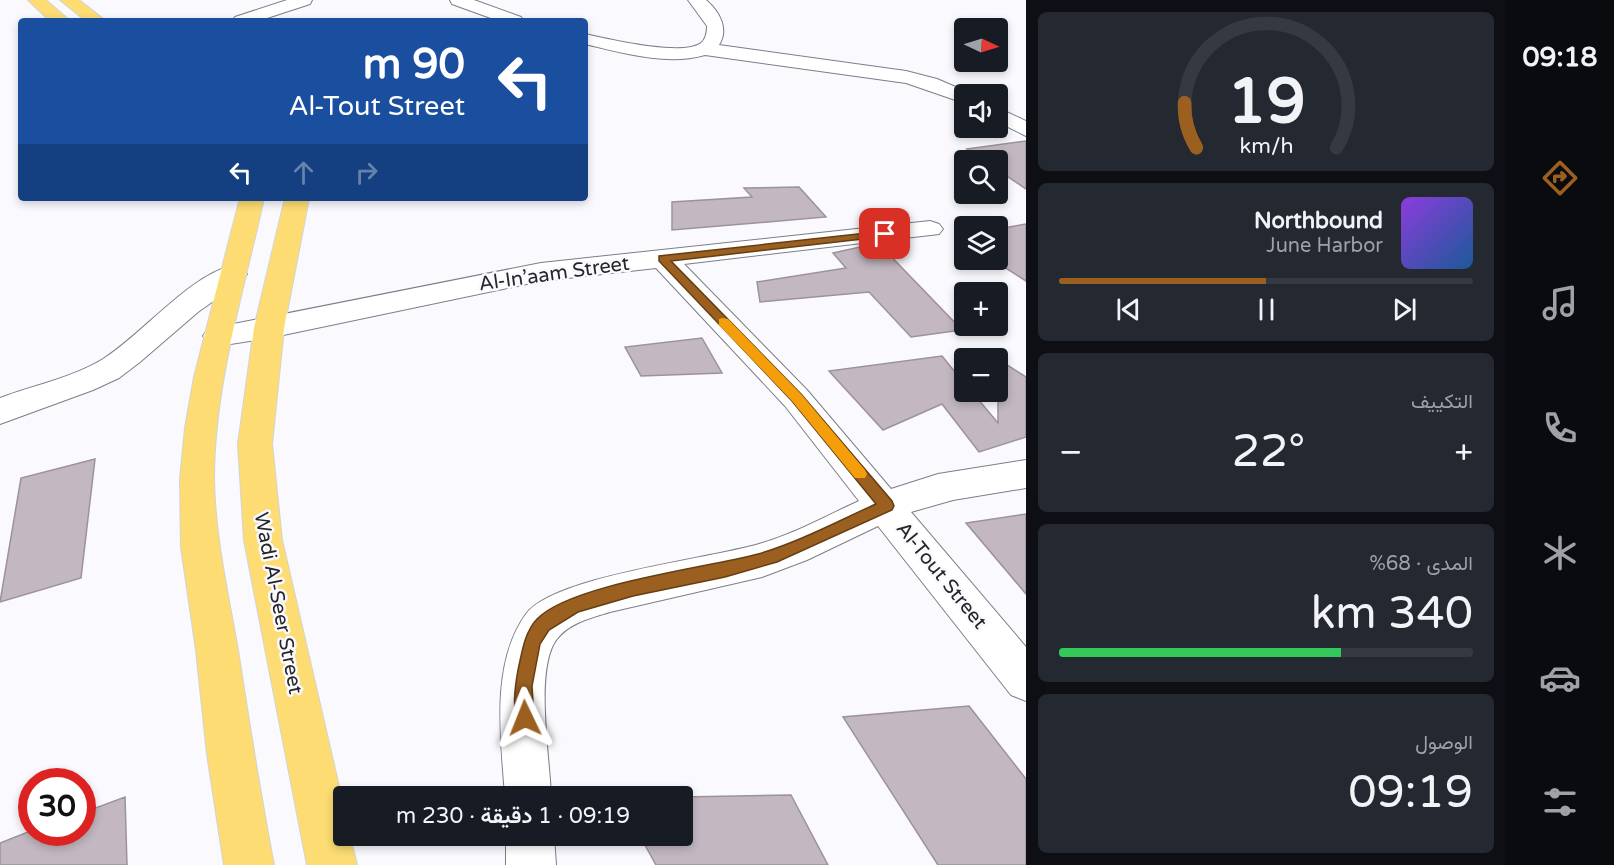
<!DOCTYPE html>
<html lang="ar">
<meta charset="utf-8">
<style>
body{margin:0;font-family:"Varela Round",Vazirmatn,sans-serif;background:#242831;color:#f1f3f6;direction:rtl;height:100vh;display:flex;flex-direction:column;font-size:22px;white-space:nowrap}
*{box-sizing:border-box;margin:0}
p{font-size:20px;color:#9ea1a6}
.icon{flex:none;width:33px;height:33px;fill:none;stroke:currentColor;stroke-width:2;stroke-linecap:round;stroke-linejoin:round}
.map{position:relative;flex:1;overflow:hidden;direction:ltr}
.side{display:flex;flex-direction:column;gap:12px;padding:12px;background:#0d0f14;width:480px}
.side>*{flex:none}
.hud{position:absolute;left:18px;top:18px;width:570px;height:183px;border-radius:6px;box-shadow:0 3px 9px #0003;direction:rtl;background:#1a4fa0;color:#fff;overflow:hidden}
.needle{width:39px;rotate:94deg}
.fabs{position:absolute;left:954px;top:18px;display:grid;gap:12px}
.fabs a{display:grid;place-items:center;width:54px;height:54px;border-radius:6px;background:#171b24;box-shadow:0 3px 9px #0003;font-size:30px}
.speed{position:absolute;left:18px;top:768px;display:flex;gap:12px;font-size:30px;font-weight:700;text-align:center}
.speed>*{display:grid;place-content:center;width:78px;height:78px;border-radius:50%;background:#171b24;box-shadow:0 3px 9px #0003;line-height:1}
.speed .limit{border:9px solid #d22;background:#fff;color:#111}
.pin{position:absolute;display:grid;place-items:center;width:51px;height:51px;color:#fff;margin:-26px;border-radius:12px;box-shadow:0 3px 9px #0006}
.me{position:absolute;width:66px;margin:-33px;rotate:358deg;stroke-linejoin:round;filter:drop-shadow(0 0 4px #0008)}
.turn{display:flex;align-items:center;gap:21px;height:126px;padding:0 24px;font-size:27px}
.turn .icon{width:78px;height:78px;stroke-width:2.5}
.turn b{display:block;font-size:42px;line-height:51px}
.lanes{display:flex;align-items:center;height:57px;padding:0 24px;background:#0003;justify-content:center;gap:30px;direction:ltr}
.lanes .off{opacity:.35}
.big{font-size:45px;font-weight:600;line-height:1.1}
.side .widget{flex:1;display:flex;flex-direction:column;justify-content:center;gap:9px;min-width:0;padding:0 21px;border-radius:9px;background:#242831}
.side .dial{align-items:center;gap:0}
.dial svg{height:156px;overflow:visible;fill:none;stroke:#363941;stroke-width:7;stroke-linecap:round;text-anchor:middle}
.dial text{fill:#f1f3f6;stroke:none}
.song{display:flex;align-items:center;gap:18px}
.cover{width:72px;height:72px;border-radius:9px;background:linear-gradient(135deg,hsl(270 70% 55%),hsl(210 70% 35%))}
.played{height:6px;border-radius:3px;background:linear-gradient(90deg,#9b6020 50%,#363941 50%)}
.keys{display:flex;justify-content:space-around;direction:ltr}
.heat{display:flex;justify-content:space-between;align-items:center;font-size:33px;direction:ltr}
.charge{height:9px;border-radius:4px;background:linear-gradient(90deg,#34c759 68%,#363941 0)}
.trip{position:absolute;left:333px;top:786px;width:360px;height:60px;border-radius:6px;background:#171b24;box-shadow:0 3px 9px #0003;font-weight:600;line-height:60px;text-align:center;direction:rtl}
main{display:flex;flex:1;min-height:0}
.dock{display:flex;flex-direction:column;width:108px;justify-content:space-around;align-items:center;background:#090b0e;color:#9ea1a6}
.dock .icon{width:42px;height:42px}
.dock .selected{color:#9b6020}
.dock b{font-size:27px;color:#f1f3f6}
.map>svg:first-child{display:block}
.building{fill:#c3b8c1;stroke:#9c929a;stroke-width:1.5}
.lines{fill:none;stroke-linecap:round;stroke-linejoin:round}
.minor-casing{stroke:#7d7d88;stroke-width:2}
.major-casing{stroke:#d3d4d4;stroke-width:2}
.minor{fill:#fff;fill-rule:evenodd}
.major{fill:#fcdc73;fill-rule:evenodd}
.route{fill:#9b6020;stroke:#653e15;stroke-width:1.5}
.slow{fill:#f59e0b}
.labels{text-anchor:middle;stroke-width:5;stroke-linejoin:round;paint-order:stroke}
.street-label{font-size:20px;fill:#25262a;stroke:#f9f9fe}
</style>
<main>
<nav class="dock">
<b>09:18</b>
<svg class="icon selected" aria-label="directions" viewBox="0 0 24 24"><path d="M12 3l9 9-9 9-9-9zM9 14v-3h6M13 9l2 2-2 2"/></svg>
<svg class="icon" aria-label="music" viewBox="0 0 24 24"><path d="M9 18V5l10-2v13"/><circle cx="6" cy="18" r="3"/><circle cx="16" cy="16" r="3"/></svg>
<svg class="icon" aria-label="phone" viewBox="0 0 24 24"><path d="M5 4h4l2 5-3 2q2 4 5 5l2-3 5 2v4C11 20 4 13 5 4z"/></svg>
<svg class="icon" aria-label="climate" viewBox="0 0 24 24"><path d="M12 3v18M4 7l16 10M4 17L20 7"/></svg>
<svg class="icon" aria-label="car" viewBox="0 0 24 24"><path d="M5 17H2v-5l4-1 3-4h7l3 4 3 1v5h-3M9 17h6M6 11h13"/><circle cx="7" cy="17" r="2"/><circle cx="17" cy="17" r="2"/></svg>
<svg class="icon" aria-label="filters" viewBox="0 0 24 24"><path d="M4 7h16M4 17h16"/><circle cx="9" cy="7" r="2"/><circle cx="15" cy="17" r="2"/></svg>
</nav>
<section class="side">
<div class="widget dial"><svg viewBox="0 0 100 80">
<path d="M14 69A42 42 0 1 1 86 69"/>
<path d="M14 69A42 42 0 0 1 8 46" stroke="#9b6020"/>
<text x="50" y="56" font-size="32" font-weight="700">19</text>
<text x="50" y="72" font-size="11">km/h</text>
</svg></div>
<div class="widget">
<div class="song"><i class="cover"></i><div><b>Northbound</b><p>June Harbor</p></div></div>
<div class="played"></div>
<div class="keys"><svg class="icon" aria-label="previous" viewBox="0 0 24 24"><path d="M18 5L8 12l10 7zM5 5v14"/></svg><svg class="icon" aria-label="pause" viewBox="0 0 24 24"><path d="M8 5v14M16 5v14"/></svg><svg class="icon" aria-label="next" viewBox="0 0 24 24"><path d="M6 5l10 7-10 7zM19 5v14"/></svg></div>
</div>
<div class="widget"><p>التكييف</p>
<div class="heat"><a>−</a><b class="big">22°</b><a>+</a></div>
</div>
<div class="widget"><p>المدى · 68%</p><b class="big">340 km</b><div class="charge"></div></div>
<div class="widget"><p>الوصول</p><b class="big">09:19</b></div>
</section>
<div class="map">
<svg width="1026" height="865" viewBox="0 0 1026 865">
<rect width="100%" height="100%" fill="#f9f9fe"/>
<path class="building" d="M1026,141V189L998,170V160H984L967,149Z
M799,187L826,217L672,230V202L752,197L744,188Z
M1026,224V281L993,260H998V229Z
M878,243L962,330L911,337L869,292L760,302L757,282L846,268L833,253Z
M702,338L722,373L641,376L625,347Z
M942,356L964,383V392H972L998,423V359L1026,377V437L979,452L942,404L883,430L829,371Z
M95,459L81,578L0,602L21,478Z
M1026,514V594L966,523Z
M969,706L1026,779V865H938L843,717Z
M791,795L828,865H656L640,836H682V797Z
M125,797L127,865H0V843L28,832H82V813Z"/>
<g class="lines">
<defs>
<path id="minor" d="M287,0H312L310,4L258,21H232L235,17Z
M450,0H474L521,17L524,21H499L452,4Z
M688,0H706C720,12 729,29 719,45L906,71L937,79L972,94H964V103L906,83L705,55C667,66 623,53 585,44V34C608,39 683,57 701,43C706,39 707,32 707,26Z
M998,108L1026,121V136L998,122Z
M930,221L939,224L943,229L939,234L684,264L807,390L891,489L938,474L1026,460V488L953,500L911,512L1026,647V701L1011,695L878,526L807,560L762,577L610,612C591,618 569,623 557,639C534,668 550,760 551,796H505C501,739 490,664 526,614C554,576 709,559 759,544C794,534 826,516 859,501L785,406L656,268L541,281L269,338L218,346L208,343L203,336L208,329L541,263Z
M233,265L243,268L247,274L243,280L198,312L140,362L119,378L93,390L0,424V398C34,385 72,378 103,359C143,334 187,277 233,265Z
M506,836H554L556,865H506Z"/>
<path id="major" d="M28,0H46L70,21H50Z
M60,0H79L106,21H86Z
M240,198H264C244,290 214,385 214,479C215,537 228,593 238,650C249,722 260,793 274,865H224L207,754L196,650L181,547L180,479L185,428L194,377Z
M285,198H309L284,328L272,444L282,540L344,808V836H350L357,865H307L244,540L238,444L254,328Z"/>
</defs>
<use href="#minor" class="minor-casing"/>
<use href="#major" class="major-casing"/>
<use href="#minor" class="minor"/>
<use href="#major" class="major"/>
</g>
<path class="route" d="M885,231L891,234L889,236L671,261L801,394L892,501L894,506L892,510L777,562L725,577L633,596L578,612L549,630L540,644L532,686L534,718L531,724L525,727L518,724C512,708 515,687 518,670C522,653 524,633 537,619C571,584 706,568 758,554C799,542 838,521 876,504L792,401L659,261V256Z"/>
<path class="slow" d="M723,318L728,319L801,394L865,470L867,474L865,478H855L792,401L719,325V319Z"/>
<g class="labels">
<g class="street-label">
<text transform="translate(554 273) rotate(-8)" y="7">Al-In’aam Street</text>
<text transform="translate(942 575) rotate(51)" y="7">Al-Tout Street</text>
<text transform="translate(279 603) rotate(79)" y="7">Wadi Al-Seer Street</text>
</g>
</g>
</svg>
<div class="fabs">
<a><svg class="needle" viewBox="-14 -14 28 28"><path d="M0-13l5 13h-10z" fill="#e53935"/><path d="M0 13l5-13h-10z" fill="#9ea1a6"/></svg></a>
<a><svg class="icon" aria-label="sound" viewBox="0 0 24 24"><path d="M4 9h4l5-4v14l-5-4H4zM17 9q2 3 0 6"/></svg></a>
<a><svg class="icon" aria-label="search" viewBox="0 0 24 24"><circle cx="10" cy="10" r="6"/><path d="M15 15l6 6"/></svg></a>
<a><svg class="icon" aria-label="layers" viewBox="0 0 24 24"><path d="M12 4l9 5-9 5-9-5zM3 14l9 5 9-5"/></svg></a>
<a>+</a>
<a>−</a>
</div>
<div class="speed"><div class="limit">30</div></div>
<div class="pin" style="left:885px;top:234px;background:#d93025"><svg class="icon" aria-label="arrive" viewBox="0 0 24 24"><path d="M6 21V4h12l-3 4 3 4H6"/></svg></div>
<svg class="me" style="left:525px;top:718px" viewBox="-20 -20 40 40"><path d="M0-17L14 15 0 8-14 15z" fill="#9b6020" stroke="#fff" stroke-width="4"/></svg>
<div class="trip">09:19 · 1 دقيقة · 230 m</div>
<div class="hud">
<div class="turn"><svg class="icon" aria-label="left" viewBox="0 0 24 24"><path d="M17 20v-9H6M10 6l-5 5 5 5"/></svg><div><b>90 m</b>Al-Tout Street</div></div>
<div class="lanes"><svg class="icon" aria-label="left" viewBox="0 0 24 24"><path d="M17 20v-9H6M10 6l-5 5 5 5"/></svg><svg class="icon off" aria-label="ahead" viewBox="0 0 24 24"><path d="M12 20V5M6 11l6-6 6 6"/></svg><svg class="icon off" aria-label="right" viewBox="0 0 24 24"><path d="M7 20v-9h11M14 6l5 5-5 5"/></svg></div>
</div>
</div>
</main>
